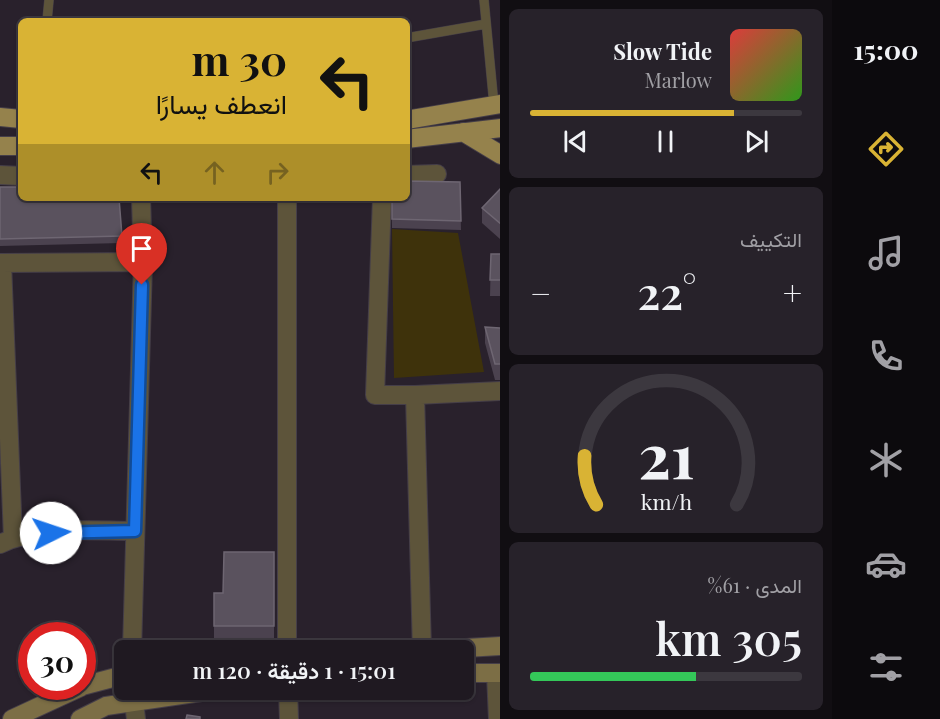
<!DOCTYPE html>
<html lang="ar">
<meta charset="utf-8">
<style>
body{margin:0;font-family:"Playfair Display",Vazirmatn,serif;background:#27222a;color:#f1f3f6;direction:rtl;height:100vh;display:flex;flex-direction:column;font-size:22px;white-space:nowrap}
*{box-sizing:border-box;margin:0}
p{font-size:20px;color:#a1a0a5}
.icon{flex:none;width:33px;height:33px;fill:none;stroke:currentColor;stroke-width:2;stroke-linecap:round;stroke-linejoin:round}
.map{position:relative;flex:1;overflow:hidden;direction:ltr}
.drawer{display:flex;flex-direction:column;gap:9px;padding:9px;background:#110e12;width:332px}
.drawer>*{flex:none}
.guide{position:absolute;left:18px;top:18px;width:392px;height:183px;border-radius:9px;box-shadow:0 2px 4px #0004,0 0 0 2px #3c383f;direction:rtl;background:#d9b334;color:#111;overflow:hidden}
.speed{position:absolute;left:18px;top:622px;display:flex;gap:12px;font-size:30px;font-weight:700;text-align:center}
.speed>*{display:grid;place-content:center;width:78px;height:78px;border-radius:50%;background:#1f1921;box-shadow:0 2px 4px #0004,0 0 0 2px #3c383f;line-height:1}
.speed .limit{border:9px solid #d22;background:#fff;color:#111}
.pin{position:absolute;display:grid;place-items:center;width:51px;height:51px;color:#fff;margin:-62px -26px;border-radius:50% 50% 50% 0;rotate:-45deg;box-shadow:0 0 6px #0007}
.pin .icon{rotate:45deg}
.me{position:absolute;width:66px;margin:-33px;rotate:86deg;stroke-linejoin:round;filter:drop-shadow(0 0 4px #0008)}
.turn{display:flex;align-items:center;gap:21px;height:126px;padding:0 24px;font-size:27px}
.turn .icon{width:78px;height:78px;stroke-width:2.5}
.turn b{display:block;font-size:42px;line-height:51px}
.lanes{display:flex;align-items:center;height:57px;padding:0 24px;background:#0003;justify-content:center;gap:30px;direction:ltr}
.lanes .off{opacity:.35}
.big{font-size:45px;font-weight:600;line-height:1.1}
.drawer .tile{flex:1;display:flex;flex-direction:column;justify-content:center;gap:9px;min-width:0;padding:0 21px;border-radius:9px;background:#27222a}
.drawer .dial{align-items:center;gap:0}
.dial svg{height:156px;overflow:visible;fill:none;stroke:#3c383f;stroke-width:7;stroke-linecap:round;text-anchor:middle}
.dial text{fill:#f1f3f6;stroke:none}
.song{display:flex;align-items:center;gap:18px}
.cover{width:72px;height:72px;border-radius:9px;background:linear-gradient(135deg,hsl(0 70% 55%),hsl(110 70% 35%))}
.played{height:6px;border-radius:3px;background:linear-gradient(90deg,#d9b334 75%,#3c383f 75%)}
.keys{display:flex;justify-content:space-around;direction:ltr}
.heat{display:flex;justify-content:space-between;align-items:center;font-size:33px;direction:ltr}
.charge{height:9px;border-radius:4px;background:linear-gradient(90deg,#34c759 61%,#3c383f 0)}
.trip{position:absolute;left:114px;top:640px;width:360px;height:60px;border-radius:9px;background:#1f1921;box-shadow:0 2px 4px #0004,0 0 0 2px #3c383f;font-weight:600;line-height:60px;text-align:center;direction:rtl}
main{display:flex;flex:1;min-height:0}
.menu{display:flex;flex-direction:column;width:108px;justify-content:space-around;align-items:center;background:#0c0a0d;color:#a1a0a5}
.menu .icon{width:42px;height:42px}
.menu .current{color:#d9b334}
.menu b{font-size:27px;color:#f1f3f6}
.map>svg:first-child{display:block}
.green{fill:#3e320b}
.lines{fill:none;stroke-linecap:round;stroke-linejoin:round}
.lane-casing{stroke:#453e48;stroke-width:10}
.street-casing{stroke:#453e48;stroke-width:20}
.secondary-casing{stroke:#453e48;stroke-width:20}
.primary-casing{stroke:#453e48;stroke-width:20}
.lane{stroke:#5d543a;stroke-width:9}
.street{stroke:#5d543a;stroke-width:18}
.secondary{stroke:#7c6e45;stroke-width:18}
.primary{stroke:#95824c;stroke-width:18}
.wall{fill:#4b424f}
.building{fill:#5a525e;stroke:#6e6672;stroke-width:1.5}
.route-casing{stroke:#114b97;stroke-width:15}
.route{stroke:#1a73e8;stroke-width:10}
</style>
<main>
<nav class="menu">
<b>15:00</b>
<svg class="icon current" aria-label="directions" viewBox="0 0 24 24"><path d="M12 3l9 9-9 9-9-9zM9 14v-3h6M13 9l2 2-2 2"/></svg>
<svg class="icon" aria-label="music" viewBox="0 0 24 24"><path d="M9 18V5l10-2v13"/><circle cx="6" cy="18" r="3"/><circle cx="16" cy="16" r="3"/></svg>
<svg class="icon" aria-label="phone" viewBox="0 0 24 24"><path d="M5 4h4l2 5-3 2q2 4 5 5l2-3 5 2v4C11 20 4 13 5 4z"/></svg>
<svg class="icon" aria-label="climate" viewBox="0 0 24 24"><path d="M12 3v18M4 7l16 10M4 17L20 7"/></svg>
<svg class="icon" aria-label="car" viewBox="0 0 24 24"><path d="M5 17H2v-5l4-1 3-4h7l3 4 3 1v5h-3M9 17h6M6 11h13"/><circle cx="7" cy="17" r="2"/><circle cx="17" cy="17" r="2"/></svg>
<svg class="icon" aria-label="filters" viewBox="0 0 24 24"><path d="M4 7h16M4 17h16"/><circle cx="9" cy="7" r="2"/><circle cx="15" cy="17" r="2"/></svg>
</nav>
<section class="drawer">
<div class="tile">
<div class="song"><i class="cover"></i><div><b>Slow Tide</b><p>Marlow</p></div></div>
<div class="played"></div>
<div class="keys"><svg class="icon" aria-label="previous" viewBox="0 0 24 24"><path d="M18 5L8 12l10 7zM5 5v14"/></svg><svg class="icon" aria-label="pause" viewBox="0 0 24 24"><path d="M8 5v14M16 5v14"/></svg><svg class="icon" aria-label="next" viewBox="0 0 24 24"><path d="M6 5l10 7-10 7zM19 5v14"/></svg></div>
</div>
<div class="tile"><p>التكييف</p>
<div class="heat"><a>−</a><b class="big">22°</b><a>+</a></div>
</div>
<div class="tile dial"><svg viewBox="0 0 100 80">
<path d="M14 69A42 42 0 1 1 86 69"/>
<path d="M14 69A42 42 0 0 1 8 44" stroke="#d9b334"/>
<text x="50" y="56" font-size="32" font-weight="700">21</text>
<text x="50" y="72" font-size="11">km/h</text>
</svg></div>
<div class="tile"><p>المدى · 61%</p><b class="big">305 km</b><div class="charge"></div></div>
</section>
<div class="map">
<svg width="501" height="719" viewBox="0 0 501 719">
<rect width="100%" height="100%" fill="#29212c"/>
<path class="green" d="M392,229L458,233L484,372L394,378Z"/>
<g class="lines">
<defs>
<path id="lane" d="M484,0L494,105
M47,21L49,0
M406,38L486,24"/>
<path id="street" d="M0,175L21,176
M406,175L437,174
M287,198V651
M382,198L375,395H415L422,651
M0,263L143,262
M2,263L13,538
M415,395L501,391
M0,544C40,525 92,531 135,531
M132,651L143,262L141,198
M496,673L498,719
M288,690L289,719
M134,702L136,719"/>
<path id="secondary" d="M415,651L501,646
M464,673H501
M82,686L124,675
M12,719L81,687
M80,719L106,706L215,690"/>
<path id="primary" d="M0,117L21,119
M406,120L501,104
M463,132L501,155
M406,139L501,128
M0,146H21"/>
</defs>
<use href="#lane" class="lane-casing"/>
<use href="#street" class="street-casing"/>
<use href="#secondary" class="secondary-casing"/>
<use href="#primary" class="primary-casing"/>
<use href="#lane" class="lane"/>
<use href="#street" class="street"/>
<use href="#secondary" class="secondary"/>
<use href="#primary" class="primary"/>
</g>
<path class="wall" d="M460,182L461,230L392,228V198Z
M0,187L122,236V243L0,246Z
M501,188V240L482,223V208Z
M491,254H501V296H490Z
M485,327L501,328V380H495L485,343Z
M274,552V645L214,644V593H223Z"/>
<path class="building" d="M406,181L460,182L461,221L392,219V198H406Z
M0,187H21V198H119L122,236L0,239Z
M501,188V224L482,208Z
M491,254H501V280H490Z
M485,327L501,328V364H495Z
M224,552H274V626H214V593H223Z
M187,715L200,717V719H186Z"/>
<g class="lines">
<defs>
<path id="route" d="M51,533L135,531L142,285"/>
</defs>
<use href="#route" class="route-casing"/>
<use href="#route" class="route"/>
</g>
</svg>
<div class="speed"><div class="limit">30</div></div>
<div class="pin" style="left:142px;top:285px;background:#d93025"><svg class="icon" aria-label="arrive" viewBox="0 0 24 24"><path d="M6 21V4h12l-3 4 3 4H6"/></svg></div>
<svg class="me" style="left:51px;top:533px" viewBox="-20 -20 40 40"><circle r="19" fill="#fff"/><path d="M0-13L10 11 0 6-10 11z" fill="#1a73e8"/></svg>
<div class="trip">15:01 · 1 دقيقة · 120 m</div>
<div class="guide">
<div class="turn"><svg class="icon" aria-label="left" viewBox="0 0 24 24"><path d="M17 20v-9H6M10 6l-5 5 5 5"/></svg><div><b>30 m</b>انعطف يسارًا</div></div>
<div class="lanes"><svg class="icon" aria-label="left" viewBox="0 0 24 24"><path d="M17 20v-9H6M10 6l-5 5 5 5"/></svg><svg class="icon off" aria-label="ahead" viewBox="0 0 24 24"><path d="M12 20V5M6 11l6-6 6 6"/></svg><svg class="icon off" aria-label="right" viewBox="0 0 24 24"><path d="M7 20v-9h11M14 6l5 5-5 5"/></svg></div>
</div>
</div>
</main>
